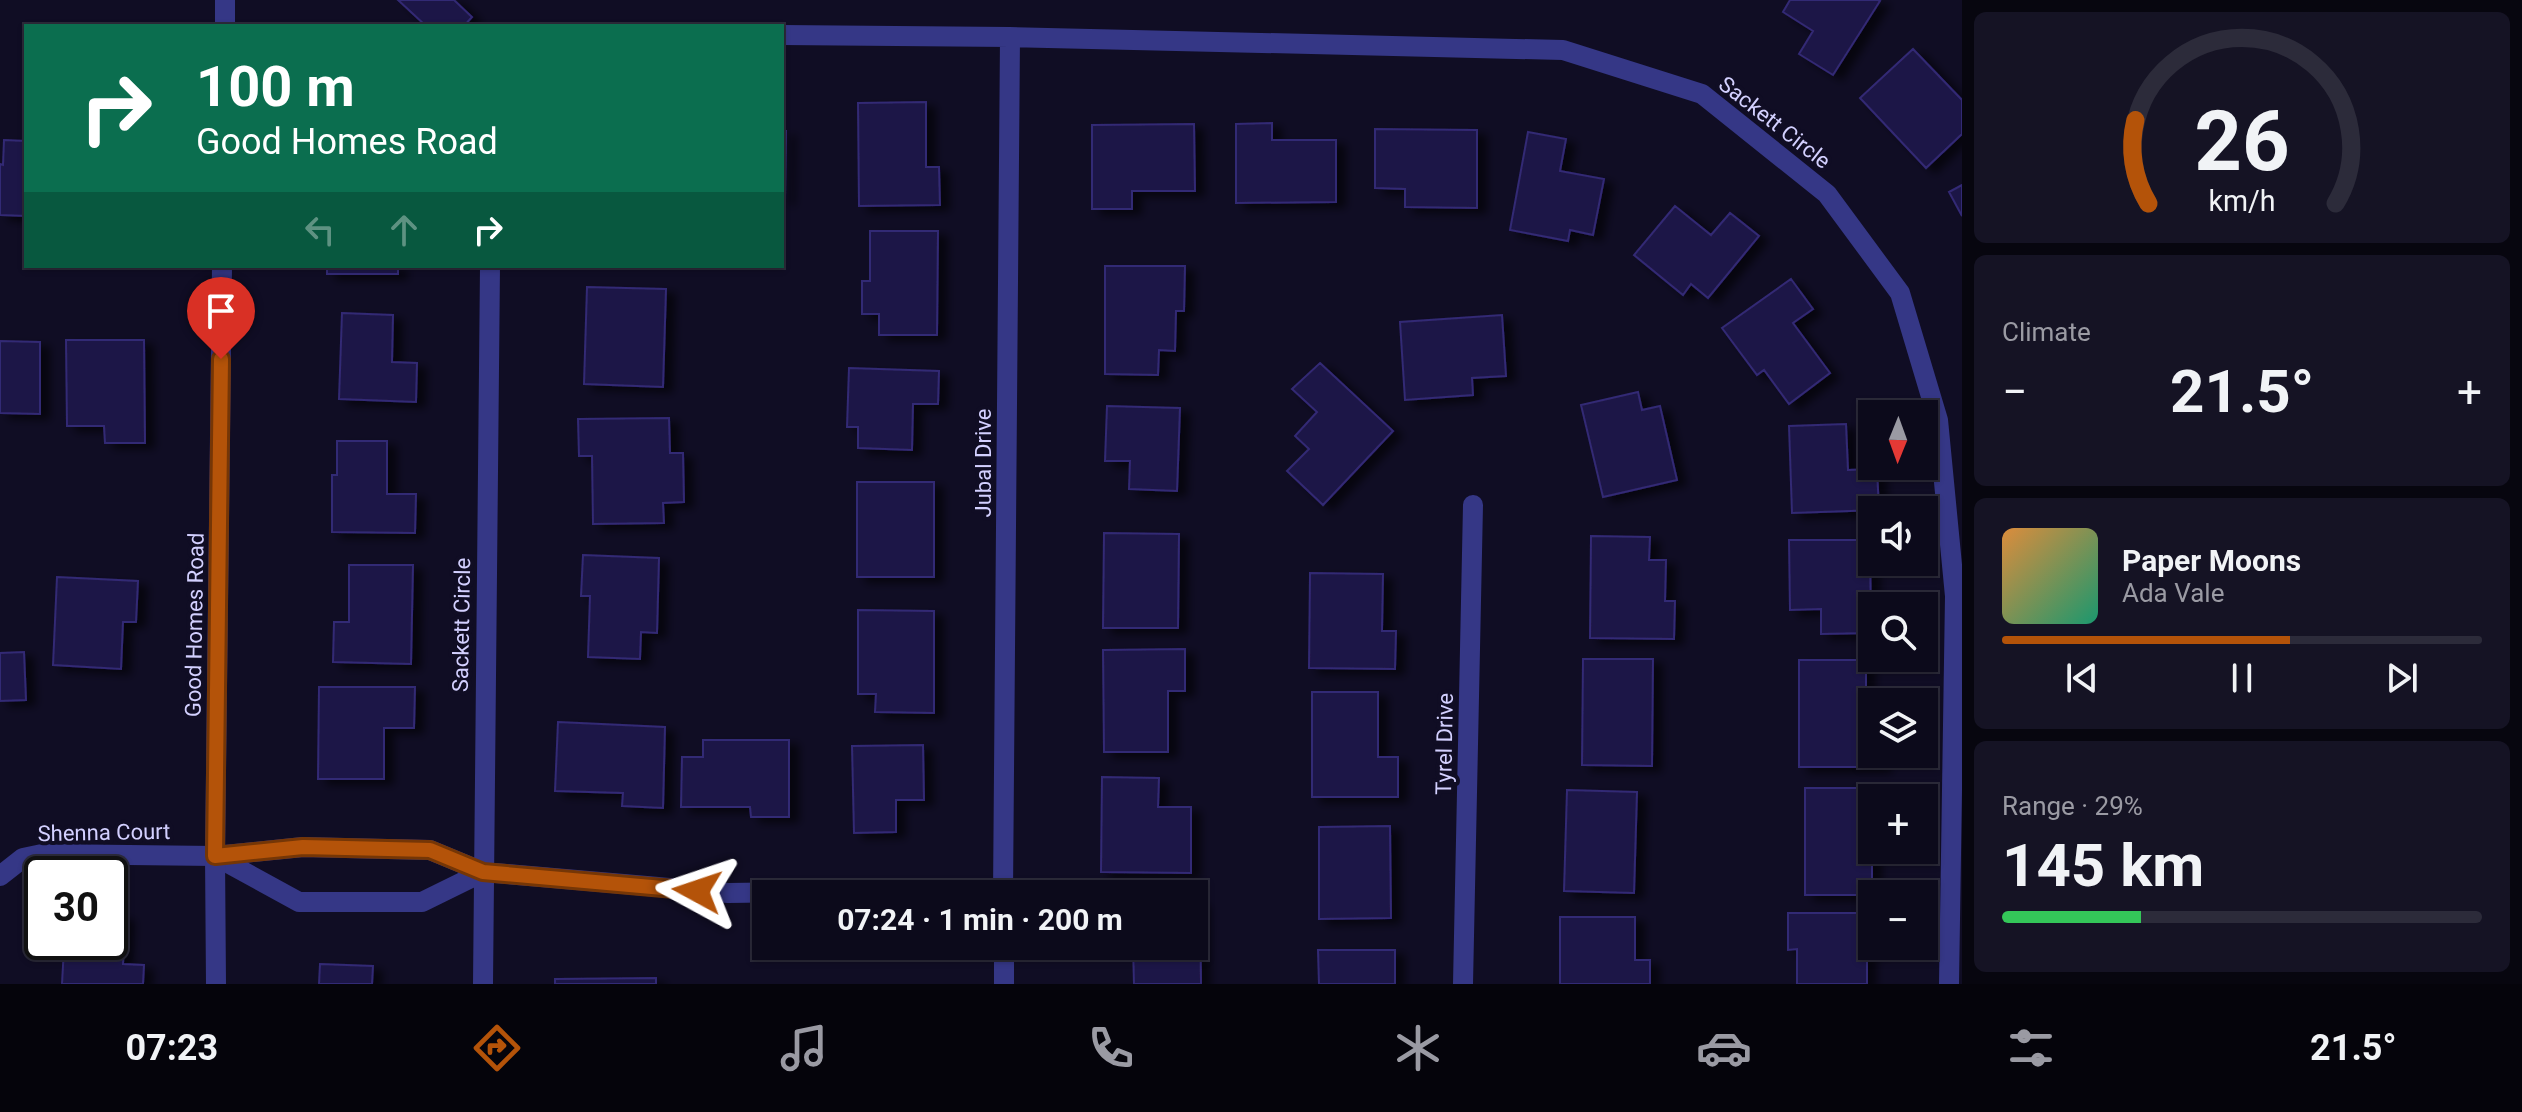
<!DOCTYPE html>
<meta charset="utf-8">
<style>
body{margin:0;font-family:Roboto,sans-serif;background:#151324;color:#f1f3f6;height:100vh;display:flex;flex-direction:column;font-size:30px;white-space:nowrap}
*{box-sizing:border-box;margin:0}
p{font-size:26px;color:#9a9aa3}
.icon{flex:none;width:44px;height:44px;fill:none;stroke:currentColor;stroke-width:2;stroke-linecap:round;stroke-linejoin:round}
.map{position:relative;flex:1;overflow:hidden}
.side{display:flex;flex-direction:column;gap:12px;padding:12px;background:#07060f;width:560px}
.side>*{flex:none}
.hud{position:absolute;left:24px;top:24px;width:760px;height:244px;border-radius:0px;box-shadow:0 2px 6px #0004,0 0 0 2px #2c2b3a;background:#0b6e4f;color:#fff;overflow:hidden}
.needle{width:52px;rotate:181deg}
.buttons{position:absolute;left:1858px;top:400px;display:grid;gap:16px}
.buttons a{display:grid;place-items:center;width:80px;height:80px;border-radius:0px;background:#0c0a1b;box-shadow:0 2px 6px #0004,0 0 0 2px #2c2b3a;font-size:40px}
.speed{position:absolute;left:24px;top:856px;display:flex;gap:16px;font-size:40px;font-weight:700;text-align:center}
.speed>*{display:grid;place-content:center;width:104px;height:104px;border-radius:50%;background:#0c0a1b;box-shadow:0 2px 6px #0004,0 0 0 2px #2c2b3a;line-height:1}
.speed .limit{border:4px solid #111;border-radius:12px;background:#fff;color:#111}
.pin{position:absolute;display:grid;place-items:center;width:68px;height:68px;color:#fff;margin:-82px -34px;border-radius:50% 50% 50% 0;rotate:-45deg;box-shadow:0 0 8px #0007}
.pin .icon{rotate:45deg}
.me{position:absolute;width:88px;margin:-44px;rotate:275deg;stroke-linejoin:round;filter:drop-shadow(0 0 6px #0008)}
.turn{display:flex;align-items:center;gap:28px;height:168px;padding:0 40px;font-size:36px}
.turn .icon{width:104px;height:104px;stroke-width:2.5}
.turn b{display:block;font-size:56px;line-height:68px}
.lanes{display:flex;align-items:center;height:76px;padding:0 40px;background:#0003;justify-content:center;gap:40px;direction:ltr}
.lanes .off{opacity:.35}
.big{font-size:60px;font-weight:700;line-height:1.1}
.side .card{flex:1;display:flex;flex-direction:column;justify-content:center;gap:12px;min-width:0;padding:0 28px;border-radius:12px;background:#151324}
.side .dial{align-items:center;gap:0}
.dial svg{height:208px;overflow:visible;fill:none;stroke:#2c2b3a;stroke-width:7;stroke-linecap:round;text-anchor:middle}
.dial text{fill:#f1f3f6;stroke:none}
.song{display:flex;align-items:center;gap:24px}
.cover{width:96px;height:96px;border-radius:12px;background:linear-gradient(135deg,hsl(30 70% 55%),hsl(160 70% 35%))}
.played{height:8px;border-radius:4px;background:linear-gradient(90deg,#b45309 60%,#2c2b3a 60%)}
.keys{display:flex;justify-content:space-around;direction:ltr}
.heat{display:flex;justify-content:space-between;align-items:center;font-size:44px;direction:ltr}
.charge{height:12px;border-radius:6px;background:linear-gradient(90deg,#34c759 29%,#2c2b3a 0)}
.trip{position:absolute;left:752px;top:880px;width:456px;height:80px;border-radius:0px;background:#0c0a1b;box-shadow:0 2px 6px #0004,0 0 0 2px #2c2b3a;font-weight:700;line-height:80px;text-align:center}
.tab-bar{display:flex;height:128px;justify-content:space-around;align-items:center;background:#05040b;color:#9a9aa3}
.tab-bar .icon{width:56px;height:56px}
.tab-bar .active{color:#b45309}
.tab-bar b{font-size:36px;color:#f1f3f6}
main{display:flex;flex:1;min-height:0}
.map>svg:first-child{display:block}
.building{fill:#1f1846;stroke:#332974;stroke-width:2;filter:url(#shadow)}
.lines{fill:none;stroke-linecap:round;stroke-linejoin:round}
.minor{stroke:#353786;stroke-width:20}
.tertiary{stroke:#353786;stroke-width:20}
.route-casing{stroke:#753606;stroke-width:20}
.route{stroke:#b45309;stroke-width:14}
.labels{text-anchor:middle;stroke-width:8;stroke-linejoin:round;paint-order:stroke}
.street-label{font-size:22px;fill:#d3d0ff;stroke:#100d24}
</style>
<main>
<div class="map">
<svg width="1962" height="984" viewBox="0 0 1962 984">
<defs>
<filter id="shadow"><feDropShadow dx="9" dy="5" stdDeviation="4" flood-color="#0009"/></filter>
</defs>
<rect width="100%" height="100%" fill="#100d24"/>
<path class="building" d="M398,0H454L472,17L464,26H426Z
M1790,0H1878L1880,1L1833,75L1799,54L1813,31L1783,12Z
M1913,49L1962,100V134L1926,168L1860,98Z
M926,102V167H939L940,205L859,206L858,103Z
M1272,123V140H1336V202L1236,203V124Z
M1194,124L1195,191H1132V209H1092V125Z
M1375,129L1477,130V208L1405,207V189L1375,188Z
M782,131H786L785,200H782Z
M1528,132L1566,139L1560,171L1604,179L1593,235L1570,230L1568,241L1510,230Z
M4,140L26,141V216L0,215V164L3,165Z
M1962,185V216L1949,192Z
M1675,206L1711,235L1730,213L1759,236L1708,298L1691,284L1683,295L1634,255Z
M870,231H938L937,335H879V314H862V281H870Z
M327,266H398V274H327Z
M1105,266H1185L1184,311H1176L1175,351L1159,350L1158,375L1105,374Z
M1791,279L1813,309L1793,323L1830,373L1789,404L1764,370L1757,375L1722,328Z
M587,287L666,289L663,387L584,384Z
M342,313L393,315L392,362L417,363L416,402L339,399Z
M1502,315L1506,376L1472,378L1473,395L1405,400L1400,322Z
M66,340H144L145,443H105L104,426H67Z
M0,341L40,342V414L0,413Z
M1320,363L1393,431L1323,505L1287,471L1309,449L1295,436L1317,412L1292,389Z
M849,368L939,371L938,404H913L912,450L858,448V427H847Z
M1638,392L1642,410L1660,406L1677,480L1603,497L1581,405Z
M1107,406L1180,408L1177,491L1129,489L1130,461H1105Z
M669,418L670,453H683L684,502L663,503L664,523L593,524L592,456H579L578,419Z
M1846,424L1848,470L1877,469L1879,510L1792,513L1789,426Z
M337,441H387V494H416L415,533L332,532V475H337Z
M857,482H934V577H857Z
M1104,533L1179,534L1178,628H1103Z
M1591,536L1650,537L1649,560H1666L1665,601H1675L1674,639L1590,638Z
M1789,540H1870L1871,633L1821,634V609L1790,610Z
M583,555L659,558L657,633L641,632L640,659L588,657L590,596H581Z
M349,565H413L411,664L333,662L334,622H349Z
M1310,573L1383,574L1382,631H1396L1395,669L1309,668Z
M57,577L138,581L136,622H123L121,669L53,665Z
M858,610L934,611V713L875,712L876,694H858Z
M1185,649V691H1168V752H1104L1103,650Z
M24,652L26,700L0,701V653Z
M1583,659H1653L1652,766L1582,765Z
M1799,660H1866V727L1872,728V754H1882V767H1799Z
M319,687H415L414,728H384V779H318Z
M1312,692H1378V757H1398V797H1312Z
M558,722L665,727L663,808L622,806L623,793L555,791Z
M703,740H789V817H751L750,807H681L682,757H703Z
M923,745L924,800H896V832L854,833L852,746Z
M1102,777L1159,778L1158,807H1191V873L1101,872Z
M1805,788H1878L1879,798H1872V895H1805Z
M1567,790L1637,792L1634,893L1564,891Z
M1390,826L1391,918L1319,919V827Z
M1194,902H1200L1201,984H1134L1133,946H1194Z
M1788,913H1872V946H1879V951H1867V984H1797V949L1788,950Z
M110,915L125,916L123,964L144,965L143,984H62L64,947L84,948L85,942H110Z
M1560,917H1635V960H1650V984H1560Z
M1318,950H1395V984H1319Z
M320,964L373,966L372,984H319Z
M656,978V984H555V979Z"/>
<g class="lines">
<path class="minor" d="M782,35L1010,37L1563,50L1702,94L1827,194L1900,293L1938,420L1955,596L1949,984
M215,856L299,902H422L483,872
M0,876L23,858L42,854L215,856L303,847L430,850L483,872L728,893L1003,889
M1003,894L1010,37
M1004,946V984
M483,984L490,266
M1463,984L1473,505"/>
<path class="tertiary" d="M225,26V0
M216,984L215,856L222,266"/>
</g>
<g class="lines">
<defs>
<path id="route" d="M221,359L215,856L303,847L430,850L483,872L697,891"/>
</defs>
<use href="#route" class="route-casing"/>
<use href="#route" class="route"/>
</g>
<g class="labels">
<g class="street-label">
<text transform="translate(1775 122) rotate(38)" y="8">Sackett Circle</text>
<text transform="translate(983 463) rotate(-90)" y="8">Jubal Drive</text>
<text transform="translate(194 625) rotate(-89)" y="8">Good Homes Road</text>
<text transform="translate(461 625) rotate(-89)" y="8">Sackett Circle</text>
<text transform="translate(1444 744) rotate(-89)" y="8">Tyrel Drive</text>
<text transform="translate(104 832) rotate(-1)" y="8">Shenna Court</text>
</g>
</g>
</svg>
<div class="buttons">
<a><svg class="needle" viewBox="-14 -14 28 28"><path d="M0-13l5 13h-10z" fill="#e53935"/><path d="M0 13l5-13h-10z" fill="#9a9aa3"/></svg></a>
<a><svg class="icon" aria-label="sound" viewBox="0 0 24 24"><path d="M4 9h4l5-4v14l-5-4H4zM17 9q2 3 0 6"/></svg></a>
<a><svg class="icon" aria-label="search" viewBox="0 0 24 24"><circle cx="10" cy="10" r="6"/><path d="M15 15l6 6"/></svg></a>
<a><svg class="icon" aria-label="layers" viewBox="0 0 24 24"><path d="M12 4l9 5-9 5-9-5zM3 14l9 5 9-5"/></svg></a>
<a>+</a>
<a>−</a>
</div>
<div class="speed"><div class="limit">30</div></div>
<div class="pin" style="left:221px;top:359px;background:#d93025"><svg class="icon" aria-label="arrive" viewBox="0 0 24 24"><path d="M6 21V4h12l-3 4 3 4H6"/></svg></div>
<svg class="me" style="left:697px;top:891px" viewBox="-20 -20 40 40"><path d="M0-17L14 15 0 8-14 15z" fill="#b45309" stroke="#fff" stroke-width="4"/></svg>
<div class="trip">07:24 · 1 min · 200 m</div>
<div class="hud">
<div class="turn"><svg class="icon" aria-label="right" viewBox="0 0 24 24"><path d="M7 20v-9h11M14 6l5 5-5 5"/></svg><div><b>100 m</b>Good Homes Road</div></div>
<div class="lanes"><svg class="icon off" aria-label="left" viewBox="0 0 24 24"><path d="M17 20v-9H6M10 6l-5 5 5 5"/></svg><svg class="icon off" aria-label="ahead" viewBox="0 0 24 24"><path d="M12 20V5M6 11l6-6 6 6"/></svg><svg class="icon" aria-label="right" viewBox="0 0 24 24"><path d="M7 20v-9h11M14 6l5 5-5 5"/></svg></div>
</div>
</div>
<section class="side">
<div class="card dial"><svg viewBox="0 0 100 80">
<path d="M14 69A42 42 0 1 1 86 69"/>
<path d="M14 69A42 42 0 0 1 9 37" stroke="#b45309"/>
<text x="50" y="56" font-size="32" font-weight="700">26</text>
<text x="50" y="72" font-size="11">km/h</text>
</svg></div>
<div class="card"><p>Climate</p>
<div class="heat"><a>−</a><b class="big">21.5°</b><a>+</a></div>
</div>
<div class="card">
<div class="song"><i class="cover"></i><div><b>Paper Moons</b><p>Ada Vale</p></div></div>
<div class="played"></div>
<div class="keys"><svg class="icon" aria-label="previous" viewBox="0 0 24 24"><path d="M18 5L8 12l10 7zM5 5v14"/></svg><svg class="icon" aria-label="pause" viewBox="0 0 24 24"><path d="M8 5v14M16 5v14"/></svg><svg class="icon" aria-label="next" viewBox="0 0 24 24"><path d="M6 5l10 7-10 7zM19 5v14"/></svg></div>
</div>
<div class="card"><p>Range · 29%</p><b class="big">145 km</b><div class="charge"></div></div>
</section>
</main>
<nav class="tab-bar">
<b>07:23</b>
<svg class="icon active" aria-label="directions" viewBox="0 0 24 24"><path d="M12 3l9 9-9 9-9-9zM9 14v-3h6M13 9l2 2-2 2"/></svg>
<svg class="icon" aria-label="music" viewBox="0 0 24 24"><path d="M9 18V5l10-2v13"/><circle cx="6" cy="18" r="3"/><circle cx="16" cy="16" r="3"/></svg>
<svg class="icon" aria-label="phone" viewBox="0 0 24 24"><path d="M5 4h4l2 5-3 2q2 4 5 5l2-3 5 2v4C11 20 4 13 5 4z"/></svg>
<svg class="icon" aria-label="climate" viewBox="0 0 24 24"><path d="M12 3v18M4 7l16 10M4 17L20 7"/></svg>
<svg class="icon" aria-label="car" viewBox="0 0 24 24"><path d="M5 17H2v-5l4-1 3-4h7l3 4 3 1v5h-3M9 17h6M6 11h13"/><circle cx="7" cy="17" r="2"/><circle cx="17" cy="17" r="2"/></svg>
<svg class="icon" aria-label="filters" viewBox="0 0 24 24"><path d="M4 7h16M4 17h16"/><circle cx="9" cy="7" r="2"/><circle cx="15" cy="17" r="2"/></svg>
<b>21.5°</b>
</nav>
